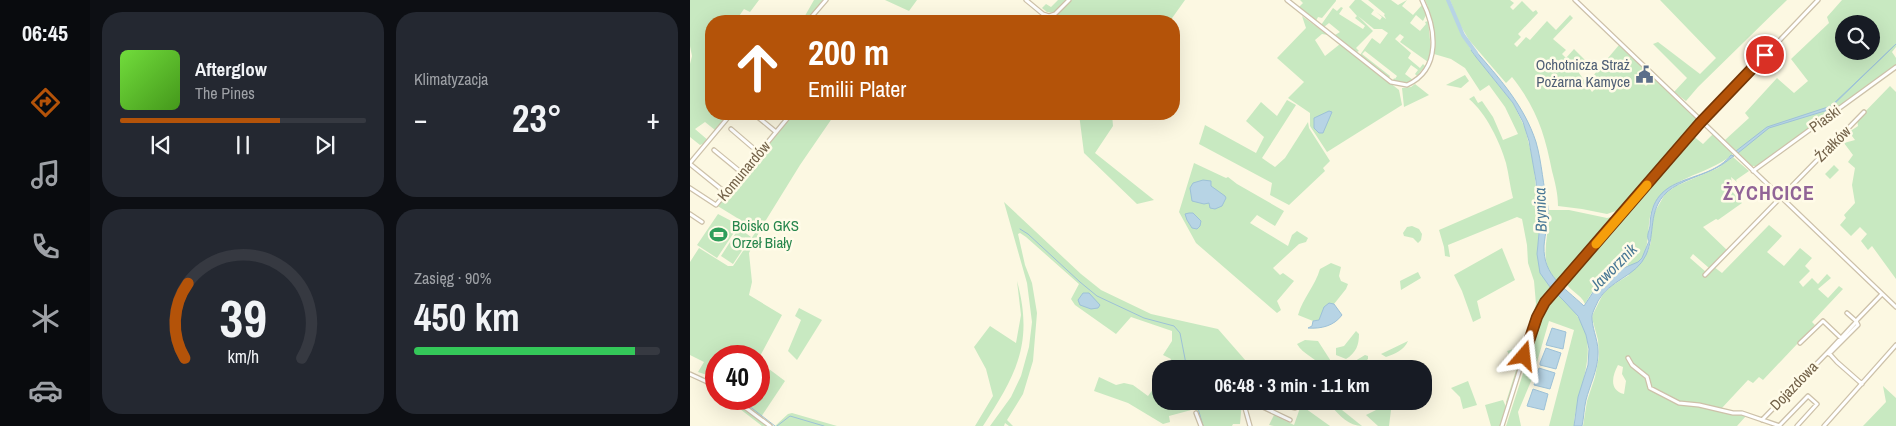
<!DOCTYPE html>
<html lang="pl">
<meta charset="utf-8">
<style>
body{margin:0;font-family:"Archivo Narrow",sans-serif;background:#242831;color:#f1f3f6;height:100vh;display:flex;flex-direction:column;font-size:19px;white-space:nowrap}
*{box-sizing:border-box;margin:0}
p{font-size:16px;color:#9ea1a6}
.icon{flex:none;width:28px;height:28px;fill:none;stroke:currentColor;stroke-width:2;stroke-linecap:round;stroke-linejoin:round}
.map{position:relative;flex:1;overflow:hidden}
.sheet{display:flex;flex-direction:column;gap:12px;padding:12px;background:#0d0f14;width:600px}
.sheet>*{flex:none}
.hud{position:absolute;left:15px;top:15px;width:475px;height:105px;border-radius:20px;box-shadow:0 5px 20px #0002;background:#b45309;color:#fff;overflow:hidden}
.buttons{position:absolute;left:1145px;top:15px;display:grid;gap:10px}
.buttons a{display:grid;place-items:center;width:45px;height:45px;border-radius:50%;background:#171b24;box-shadow:0 5px 20px #0002;font-size:25px}
.speed{position:absolute;left:15px;top:345px;display:flex;gap:10px;font-size:25px;font-weight:700;text-align:center}
.speed>*{display:grid;place-content:center;width:65px;height:65px;border-radius:50%;background:#171b24;box-shadow:0 5px 20px #0002;line-height:1}
.speed .limit{border:8px solid #d22;background:#fff;color:#111}
.pin{position:absolute;display:grid;place-items:center;width:42px;height:42px;color:#fff;margin:-21px;border:2px solid #fff;border-radius:50%;box-shadow:0 1px 5px #0007}
.me{position:absolute;width:55px;margin:-28px;rotate:17deg;stroke-linejoin:round;filter:drop-shadow(0 0 4px #0008)}
.turn{display:flex;align-items:center;gap:18px;height:105px;padding:0 20px;font-size:22px}
.turn .icon{width:65px;height:65px;stroke-width:2.5}
.turn b{display:block;font-size:35px;line-height:42px}
.big{font-size:38px;font-weight:800;line-height:1.1}
.sheet .tile{flex:1;display:flex;flex-direction:column;justify-content:center;gap:8px;min-width:0;padding:0 18px;border-radius:20px;background:#242831}
.sheet .dial{align-items:center;gap:0}
.dial svg{height:130px;overflow:visible;fill:none;stroke:#363941;stroke-width:7;stroke-linecap:round;text-anchor:middle}
.dial text{fill:#f1f3f6;stroke:none}
.song{display:flex;align-items:center;gap:15px}
.cover{width:60px;height:60px;border-radius:8px;background:linear-gradient(135deg,hsl(100 70% 55%),hsl(100 70% 35%))}
.played{height:5px;border-radius:2px;background:linear-gradient(90deg,#b45309 65%,#363941 65%)}
.keys{display:flex;justify-content:space-around;direction:ltr}
.heat{display:flex;justify-content:space-between;align-items:center;font-size:28px;direction:ltr}
.charge{height:8px;border-radius:4px;background:linear-gradient(90deg,#34c759 90%,#363941 0)}
.sheet .tiles{flex:1;display:grid;gap:12px;grid-template-columns:repeat(2,1fr)}
.trip{position:absolute;left:462px;top:360px;width:280px;height:50px;border-radius:20px;background:#171b24;box-shadow:0 5px 20px #0002;font-weight:800;line-height:50px;text-align:center}
main{display:flex;flex:1;min-height:0}
.tabs{display:flex;flex-direction:column;width:90px;justify-content:space-around;align-items:center;background:#090b0e;color:#9ea1a6}
.tabs .icon{width:35px;height:35px}
.tabs .selected{color:#b45309}
.tabs b{font-size:22px;color:#f1f3f6}
.map>svg:first-child{display:block}
.green{fill:#c8e9c1;fill-rule:evenodd}
.water{fill:#b7d4e5;stroke:#9dc1d7}
.lines{fill:none;stroke-linecap:round;stroke-linejoin:round}
.stream{stroke:#9dc1d7;stroke-width:1}
.river{stroke:#b7d4e5;stroke-width:4}
.minor-casing{stroke:#cdc1a9;stroke-width:5.5}
.minor{stroke:#fff;stroke-width:3}
.route-casing{stroke:#753606;stroke-width:12}
.route{stroke:#b45309;stroke-width:9}
.slow{stroke:#f59e0b;stroke-width:9}
.labels{text-anchor:middle;stroke-width:5;stroke-linejoin:round;paint-order:stroke}
.service-label{font-size:15px;fill:#4e5e75;stroke:#fffbe8;text-anchor:end}
.street-label{font-size:15px;fill:#736249;stroke:#fffbe8}
.leisure-label{font-size:15px;fill:#27864d;stroke:#fffbe8;text-anchor:start}
.water-label{font-size:16px;font-style:italic;fill:#487795;stroke:#fffbe8}
.district-label{font-size:20px;font-weight:bold;letter-spacing:1px;fill:#916497;stroke:#fffbe8}
</style>
<main>
<nav class="tabs">
<b>06:45</b>
<svg class="icon selected" aria-label="directions" viewBox="0 0 24 24"><path d="M12 3l9 9-9 9-9-9zM9 14v-3h6M13 9l2 2-2 2"/></svg>
<svg class="icon" aria-label="music" viewBox="0 0 24 24"><path d="M9 18V5l10-2v13"/><circle cx="6" cy="18" r="3"/><circle cx="16" cy="16" r="3"/></svg>
<svg class="icon" aria-label="phone" viewBox="0 0 24 24"><path d="M5 4h4l2 5-3 2q2 4 5 5l2-3 5 2v4C11 20 4 13 5 4z"/></svg>
<svg class="icon" aria-label="climate" viewBox="0 0 24 24"><path d="M12 3v18M4 7l16 10M4 17L20 7"/></svg>
<svg class="icon" aria-label="car" viewBox="0 0 24 24"><path d="M5 17H2v-5l4-1 3-4h7l3 4 3 1v5h-3M9 17h6M6 11h13"/><circle cx="7" cy="17" r="2"/><circle cx="17" cy="17" r="2"/></svg>
</nav>
<section class="sheet">
<div class="tiles">
<div class="tile">
<div class="song"><i class="cover"></i><div><b>Afterglow</b><p>The Pines</p></div></div>
<div class="played"></div>
<div class="keys"><svg class="icon" aria-label="previous" viewBox="0 0 24 24"><path d="M18 5L8 12l10 7zM5 5v14"/></svg><svg class="icon" aria-label="pause" viewBox="0 0 24 24"><path d="M8 5v14M16 5v14"/></svg><svg class="icon" aria-label="next" viewBox="0 0 24 24"><path d="M6 5l10 7-10 7zM19 5v14"/></svg></div>
</div>
<div class="tile"><p>Klimatyzacja</p>
<div class="heat"><a>−</a><b class="big">23°</b><a>+</a></div>
</div>
<div class="tile dial"><svg viewBox="0 0 100 80">
<path d="M14 69A42 42 0 1 1 86 69"/>
<path d="M14 69A42 42 0 0 1 16 23" stroke="#b45309"/>
<text x="50" y="56" font-size="32" font-weight="700">39</text>
<text x="50" y="72" font-size="11">km/h</text>
</svg></div>
<div class="tile"><p>Zasięg · 90%</p><b class="big">450 km</b><div class="charge"></div></div>
</div>
</section>
<div class="map">
<svg width="1206" height="426" viewBox="0 0 1206 426">
<rect width="100%" height="100%" fill="#fcf8e2"/>
<path class="green" d="M0,0H69L60,12L54,9L47,19L49,21H21V114H41L25,130L15,122L5,129L19,141L10,145L0,137V64L2,56L0,46Z
M124,0H133L117,21H112Z
M185,0H227L219,11L195,0Z
M368,0H376L363,13L357,12L352,8L356,4L361,7Z
M382,0H495L480,21H363L362,19Z
M610,0H646V1L632,18L628,17L626,21L609,7L613,3Z
M665,0H671L684,10L681,14L690,20L692,17L686,12L696,19L694,15L695,14L678,0H701L708,5L717,0L712,6L723,15L732,5L736,15L733,21L726,15L720,23L730,31L736,24L735,22L738,21L741,49L738,62L710,42L714,37L710,34L705,39L721,53L718,58L730,68L733,64L735,66L727,76L725,74L728,70L721,65L715,74L723,80L715,83L703,81L704,78L705,79L707,76L675,51L672,54L700,76L699,78L670,55L682,38L690,44L698,33L692,29H684L668,16L683,31L666,48L669,51L667,52L646,37L645,35L650,32L639,23L634,27L631,25L643,8L647,11L651,7L653,8L649,14L673,29L675,26L665,18L667,16L659,7Z
M735,0H757L771,34L786,57L823,103L835,128L843,161L850,223L847,254L862,290L845,319L818,406L816,402L827,367L817,351L834,346L846,304L844,281L838,263L837,245L832,219L827,217L758,245L760,257L755,256L754,247L749,230L823,198C820,187 819,175 816,163C810,142 796,113 779,99L784,96L788,103L792,101L803,117L813,140L828,134L815,107L799,85L790,91L775,68L761,59L744,54L743,28L737,8L738,7Z
M760,0H820L824,3L820,7L823,10L832,1L843,12L846,10L848,13L828,34L831,37L824,44L827,47L836,37L840,40L857,21L866,30L880,15L883,18L863,39L876,50L872,54L876,58L884,49L896,61L887,70L902,92L910,84L902,77L929,45L953,68L946,76L956,86L964,78L1007,119V125L941,201L929,210L917,214L892,209L868,206C868,194 865,182 862,171C855,134 846,107 822,77L816,83L779,40L769,23Z
M970,0H1097L1008,87L996,101L984,92L997,78L963,44L968,42L1010,74L1026,58Z
M1152,0H1206V47L1202,52L1206,58V66L1066,166H1062L1035,140L1059,118L1055,113L1087,78L1104,93L1118,81L1101,59L1139,23L1137,17ZM1154,24H1181V51H1154Z
M612,16L638,35L632,34L625,40L635,56L650,44L704,86L709,90L712,105L637,152L620,126V113L598,98L614,82L587,58L616,28Z
M775,75L779,81L771,88L756,85Z
M725,84L739,95L714,107L712,88L721,87Z
M1200,86L1206,92V279L1182,246L1178,250L1171,241L1177,234L1170,227L1161,236L1150,225L1156,218L1154,215L1165,203L1162,185L1165,168L1158,162L1163,155L1154,143L1165,140L1159,132L1168,126L1167,120Z
M597,100L606,105L572,158L585,167L595,158L618,122L619,128L640,161L633,168L635,171L599,205L580,195L582,183L509,144L515,125L566,153L574,137L556,121L571,102L587,116Z
M101,114H145L110,165L71,228L59,253L62,282L59,295L92,315L69,358L26,356V378L8,372L14,362L0,355V262L9,248L38,266H43L65,233V229L26,205Z
M389,114H422L423,126L405,153L464,200L447,204L394,153Z
M1023,134L1043,153L1042,155C1016,176 975,177 962,209C957,223 960,237 955,251H958L961,242L960,236L963,215L975,194L986,186L1028,168L1043,157L1059,171L1046,180L1047,182L1041,177L1042,184L1040,189L1052,203L1028,220L1026,219L1013,227L1039,252L1024,267L1032,273L1079,225L1092,236L1077,252L1094,266L1110,248L1122,258L1115,266L1120,271L1109,282L1113,287L1122,278L1128,284L1137,274L1141,278L1128,289L1138,298L1149,286L1153,289L1122,322L1125,325L1073,380L1069,377L1063,383L1058,380L1031,409L1056,416L1047,426H893L897,401L905,377L909,356L908,340L902,318L903,314L913,294L920,287L939,275L938,265C918,272 905,285 895,304C891,294 879,291 875,281L1002,135L1013,144ZM1003,254L1019,268L1016,272L1000,258ZM928,365L933,367L932,374L936,381L934,394C919,390 922,376 928,365Z
M504,163L536,178L538,177L547,184L594,211L585,226L567,215L560,223L598,246L602,235L607,231L618,238L616,242L609,244L583,268L590,275L593,273L604,281L587,301L591,310L587,313L506,243L489,212Z
M1144,165L1149,170L1140,179L1135,174Z
M314,202L391,274L411,290L461,314L528,329L563,369H484L478,366L481,359L473,355L482,341V331L441,317L426,334L385,305L381,299L389,284L336,237L330,233L328,234L335,265L342,283L347,313L343,361L333,394L317,420L323,426H319L315,423L314,426H300L321,397L331,376L339,347L342,322L337,283Z
M858,210H879L917,218L929,215L869,283C845,263 861,236 858,210Z
M28,214L49,225L27,258L7,245Z
M722,226L729,229L732,234L731,240L728,243L723,238L714,236L713,233L717,227Z
M49,228L61,237L43,264L31,256Z
M812,248L825,280L787,301L791,318L783,322L772,291L764,275Z
M641,263L651,267L649,276L651,281L658,284L656,289L644,304H639L629,320L623,321L608,315C613,298 625,286 630,269Z
M728,272L731,278L711,290L710,281Z
M327,281C344,343 326,375 293,426H285L303,396L296,369L284,347L300,326L326,343L331,315Z
M866,293C906,328 901,349 890,395C887,405 884,416 884,426H859L884,330L859,321L842,379L828,412L831,426H816L852,315Z
M109,308L132,320L107,360L98,351L111,320L105,316Z
M666,331L669,334C669,345 666,353 656,359L646,355V348L654,346Z
M615,340L628,341L646,369H634C627,358 613,355 607,344Z
M718,341C714,350 705,354 696,357L691,354Z
M675,355L678,356V359L667,369H660L665,361Z
M69,369L73,371L79,369L95,381L71,417L47,399H69Z
M409,377L426,385L434,383L443,385L458,396L464,388L471,391V401H494L503,405L502,401H552L550,424H543L542,426H510L505,409L479,416L480,422L473,424L438,403L404,391Z
M778,381L787,405L773,409L770,397L761,388Z
M1193,386L1206,398V426H1173L1196,402Z
M37,399H42L77,426H72Z
M813,400L817,409L811,426H801L795,405Z
M601,401H605L640,426H584L579,425L584,415L604,425L610,408Z
M642,402L672,426C659,426 650,416 641,406Z
M702,402L699,426H688L676,415Z
M102,413L147,426H85L98,414Z"/>
<path class="water" d="M1206,44L1138,110L1079,128L1048,153L1046,151L1077,127L1141,106Z
M784,49C809,78 834,105 846,142C852,163 853,186 858,207C859,221 855,233 854,246C853,276 874,287 894,306L909,283L924,272L948,262L952,258L959,241C956,236 959,232 960,226C961,170 1017,186 1041,155L1044,156C1038,160 1034,164 1028,167C1012,176 991,180 977,192C957,211 966,233 956,255C946,277 919,280 908,301C906,306 901,314 902,319C903,332 909,342 908,356C907,371 900,385 896,400C894,408 894,417 892,426H884L888,397L898,365L899,349L896,335L888,316L874,301L860,287L850,273L847,254L850,223L846,181L839,141L833,122L823,103L786,57L781,50Z
M639,111L642,112L633,133H629L624,128V118Z
M513,180L521,181V186L535,196L536,198L532,206L525,209L520,208L519,203L514,204L502,201L500,188L503,183Z
M499,213H503L511,221L510,226L507,229L502,228L497,220L495,214Z
M393,293H399L410,305L408,308L401,309L390,305L388,300Z
M639,303L644,304L652,315C644,326 631,329 618,328L622,326L623,321L629,320L634,307Z
M862,328L876,332L873,349L856,345Z
M856,348L871,353L866,369L850,365V363Z
M849,368L865,373L860,389L844,385Z
M843,389L858,394L854,410L837,406Z"/>
<g class="lines">
<path class="stream" d="M330,229L338,234L390,282L407,296L454,318L484,326L490,333L497,369
M506,401L513,426
M54,402L85,426
M87,426L100,416L134,426"/>
<path class="river" d="M758,0L773,35L786,53"/>
<defs>
<path id="minor" d="M336,0L353,14L359,16L365,14L379,0
M597,0L701,82L717,85C752,69 746,28 732,0
M885,0L1206,307
M118,21L136,0
M139,21L142,19
M64,114L86,132
M41,129L69,153
M24,150L52,173
M0,163L41,114
M0,164L36,193
M1063,171L1206,67
M0,188L26,205L101,114
M0,214L12,222
M1015,275L1174,112
M1157,313L1166,321
M1166,321L1192,294
M1166,322L1138,352L1147,362L1172,384
M1110,343L1133,321L1153,340
M1139,354L1168,325L1166,321
M938,358L942,365L957,377L960,388L989,403L1009,405L1043,413H1052L1090,426
M0,374L26,386
M44,399L80,426
M553,401L560,426
M560,401L600,420
M577,401L605,408
M506,413L511,426
M1072,420L1138,352
M812,426L844,324L855,302L1012,122L1128,0
M1089,426L1118,396L1127,404L1107,426
M1134,426L1206,345"/>
</defs>
<use href="#minor" class="minor-casing"/>
<use href="#minor" class="minor"/>
</g>
<g class="lines">
<defs>
<path id="route" d="M834,356L847,317L855,302L1010,123L1075,55"/>
</defs>
<use href="#route" class="route-casing"/>
<use href="#route" class="route"/>
<path class="slow" d="M906,244L957,185"/>
</g>
<defs>
<symbol id="civic-bare" viewBox="-9 -9 18 18"><path d="M-.6-6.5H3V-4.5H.6V-3L4-1V1h2V6H-6V1h2V-1L-.6-3ZM-1.2 2.5V6h2.4V2.5Z" fill="#5c6f8a" stroke="#fffbe8" stroke-width="2.5" paint-order="stroke"/></symbol>
<symbol id="stadium-bare" viewBox="-9 -9 18 18"><path d="M0-5a6.5 5 0 1 0 0 10a6.5 5 0 1 0 0-10ZM-3.5-1.8h7v3.6h-7Z" fill="#2e9e5b" stroke="#fffbe8" stroke-width="2.5" paint-order="stroke"/></symbol>
</defs>
<g fill-rule="evenodd">
<use href="#civic-bare" x="942" y="62" width="25" height="25"/>
<use href="#stadium-bare" x="16" y="222" width="25" height="25"/>
</g>
<g class="labels">
<g class="service-label">
<text x="940" y="70">Ochotnicza Straż<tspan x="940" dy="17">Pożarna Kamyce</tspan></text>
</g>
<g class="street-label">
<text transform="translate(1135 119) rotate(-36)" y="5">Piaski</text>
<text transform="translate(1143 144) rotate(-45)" y="5">Źrałków</text>
<text transform="translate(54 171) rotate(-50)" y="5">Komunardów</text>
<text transform="translate(1104 386) rotate(-46)" y="5">Dojazdowa</text>
</g>
<g class="leisure-label">
<text x="42" y="231">Boisko GKS<tspan x="42" dy="17">Orzeł Biały</tspan></text>
</g>
<g class="water-label">
<text transform="translate(850 210) rotate(-92)" y="6">Brynica</text>
<text transform="translate(923 267) rotate(-45)" y="6">Jaworznik</text>
</g>
<g class="district-label">
<text x="1079" y="200">ŻYCHCICE</text>
</g>
</g>
</svg>
<div class="buttons">
<a><svg class="icon" aria-label="search" viewBox="0 0 24 24"><circle cx="10" cy="10" r="6"/><path d="M15 15l6 6"/></svg></a>
</div>
<div class="speed"><div class="limit">40</div></div>
<div class="pin" style="left:1075px;top:55px;background:#d93025"><svg class="icon" aria-label="arrive" viewBox="0 0 24 24"><path d="M6 21V4h12l-3 4 3 4H6"/></svg></div>
<svg class="me" style="left:834px;top:356px" viewBox="-20 -20 40 40"><path d="M0-17L14 15 0 8-14 15z" fill="#b45309" stroke="#fff" stroke-width="4"/></svg>
<div class="trip">06:48 · 3 min · 1.1 km</div>
<div class="hud">
<div class="turn"><svg class="icon" aria-label="ahead" viewBox="0 0 24 24"><path d="M12 20V5M6 11l6-6 6 6"/></svg><div><b>200 m</b>Emilii Plater</div></div>
</div>
</div>
</main>
